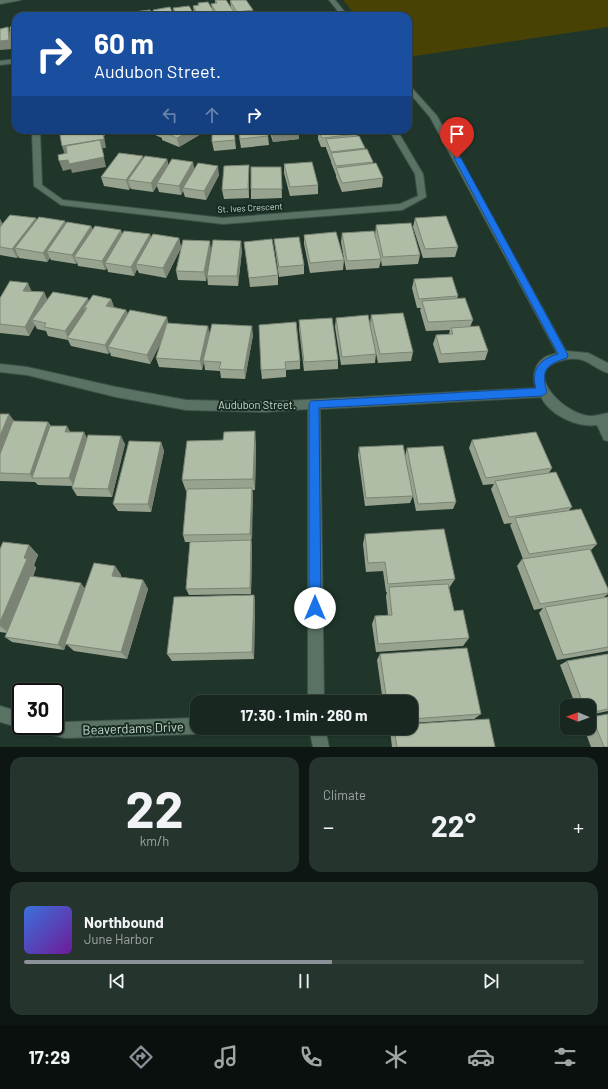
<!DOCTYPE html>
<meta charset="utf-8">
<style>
body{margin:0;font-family:Barlow,sans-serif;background:#25342d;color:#f1f3f6;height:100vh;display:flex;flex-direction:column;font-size:15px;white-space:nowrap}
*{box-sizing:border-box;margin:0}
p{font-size:13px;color:#9fa6a5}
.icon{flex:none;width:22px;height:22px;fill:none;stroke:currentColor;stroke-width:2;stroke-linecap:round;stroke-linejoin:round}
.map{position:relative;height:747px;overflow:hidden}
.sheet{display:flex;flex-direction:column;gap:10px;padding:10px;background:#0d1612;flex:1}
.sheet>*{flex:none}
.hud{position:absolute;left:12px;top:12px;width:400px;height:122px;border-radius:12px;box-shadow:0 1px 3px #0004,0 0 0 1px #36443e;background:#1a4fa0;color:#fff;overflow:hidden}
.needle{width:26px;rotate:271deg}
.controls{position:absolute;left:560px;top:699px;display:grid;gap:8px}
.controls a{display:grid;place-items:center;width:36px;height:36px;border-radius:8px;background:#182820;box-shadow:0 1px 3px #0004,0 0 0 1px #36443e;font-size:20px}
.speed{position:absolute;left:12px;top:683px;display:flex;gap:8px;font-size:20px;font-weight:700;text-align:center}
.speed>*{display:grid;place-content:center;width:52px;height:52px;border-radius:50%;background:#182820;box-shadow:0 1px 3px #0004,0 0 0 1px #36443e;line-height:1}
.speed .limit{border:2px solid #111;border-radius:6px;background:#fff;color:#111}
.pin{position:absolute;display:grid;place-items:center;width:34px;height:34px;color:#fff;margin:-41px -17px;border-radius:50% 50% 50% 0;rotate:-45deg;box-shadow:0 0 4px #0007}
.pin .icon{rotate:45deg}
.me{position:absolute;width:44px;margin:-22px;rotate:0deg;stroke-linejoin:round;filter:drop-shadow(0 0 3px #0008)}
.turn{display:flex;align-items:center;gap:14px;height:84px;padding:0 16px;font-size:18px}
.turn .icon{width:52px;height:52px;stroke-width:2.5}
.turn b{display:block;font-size:28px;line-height:34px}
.lanes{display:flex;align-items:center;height:38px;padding:0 16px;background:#0003;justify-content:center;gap:20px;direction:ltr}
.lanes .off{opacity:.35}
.big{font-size:30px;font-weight:700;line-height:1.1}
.sheet .tile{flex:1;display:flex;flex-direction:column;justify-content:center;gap:6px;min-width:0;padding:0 14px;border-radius:12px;background:#25342d}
.sheet .dial{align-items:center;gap:0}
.dial b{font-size:52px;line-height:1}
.song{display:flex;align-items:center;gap:12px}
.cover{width:48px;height:48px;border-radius:6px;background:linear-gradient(135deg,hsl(220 70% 55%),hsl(280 70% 35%))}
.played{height:4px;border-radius:2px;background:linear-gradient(90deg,#8c9099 55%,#36443e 55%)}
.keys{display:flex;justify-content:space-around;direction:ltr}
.heat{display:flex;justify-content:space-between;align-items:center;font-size:22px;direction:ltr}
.sheet .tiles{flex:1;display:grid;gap:10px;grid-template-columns:1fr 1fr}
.tile:last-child{grid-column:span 2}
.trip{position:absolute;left:190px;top:695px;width:228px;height:40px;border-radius:12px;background:#182820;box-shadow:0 1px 3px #0004,0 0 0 1px #36443e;font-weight:700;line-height:40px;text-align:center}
.menu{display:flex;height:64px;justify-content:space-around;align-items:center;background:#0a100d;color:#9fa6a5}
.menu .icon{width:28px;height:28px}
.menu .current{color:#8c9099}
.menu b{font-size:18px;color:#f1f3f6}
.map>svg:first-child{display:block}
.green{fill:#494205}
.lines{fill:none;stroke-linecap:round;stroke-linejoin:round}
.minor-casing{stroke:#3d5248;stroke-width:2}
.minor{fill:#597264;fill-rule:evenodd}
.wall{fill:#97a38f}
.shaded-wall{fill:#7b8474}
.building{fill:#b0bda6;stroke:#7b8474}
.route{fill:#1a73e8;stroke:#114b97}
.labels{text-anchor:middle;stroke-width:4;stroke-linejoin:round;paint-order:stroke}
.far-street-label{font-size:9px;fill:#c9d6cf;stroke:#162c21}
.street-label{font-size:11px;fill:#c9d6cf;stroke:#162c21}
.near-street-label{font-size:13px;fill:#c9d6cf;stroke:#162c21}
</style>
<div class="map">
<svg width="608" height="747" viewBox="0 0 608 747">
<rect width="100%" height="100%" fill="#20362b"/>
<path class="green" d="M343,0H608V27L408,57V16H356Z"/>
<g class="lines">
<defs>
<path id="minor" d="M0,0H21L0,4Z
M329,0H335L348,16H342Z
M16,59V63L0,65V61Z
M408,85L410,86L437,116L566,351L588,353L608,363V373C597,370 590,361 578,359C570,358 564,359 557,362C523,373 565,415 590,416C596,416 602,414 608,413V441L604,440L597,425C577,428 550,415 541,397L320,409L324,702H308V409L264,412L186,410L116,397L27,375L0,372V364L27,367L116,387L186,400L264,402L536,388C532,378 534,364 544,358C547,355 553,355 557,353L430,117L408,91Z
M32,130H40L42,185L63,200L223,218L400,204L418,196L415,174L389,130H397L423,174L426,197L402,210L223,224L61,205L34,186Z
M0,706L21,712V726H26L21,728L0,722Z
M197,718V728H204L203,732L197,734L65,738L39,732L37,726H55V720L65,722Z
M309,728H325L329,747H313Z"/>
</defs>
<use href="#minor" class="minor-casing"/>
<use href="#minor" class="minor"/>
</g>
<path class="wall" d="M215,0L231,7L230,1L231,0H246L253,16H235L234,14V16H195L194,14L193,6L198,5V3L212,8L211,4H215Z
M173,8L195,16H174Z
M146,130H206V131L179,147L162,140V138L146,131Z
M234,130L236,149L214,151L212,142Z
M238,130H267L268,136L269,145L241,148Z
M269,130H299V139L273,142Z
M318,130L357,134V136L365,148V150L373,162V163L383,178L382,187L342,192L336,177V175L331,162V161L326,148V147H321L318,139Z
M143,156V159H167L168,165L194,169L219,175L206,200L185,197L183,191L181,195L159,192L157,186L153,192L131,189L130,187L129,190L104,186L101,177Z
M284,164L318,185V194L290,196L284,173Z
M281,167L282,198L251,199V189Z
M249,174V198L224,199L222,190Z
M36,218L37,220L65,221L66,224L91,226L93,230H121L122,234H150L151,238H179L181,247L210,241L206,281L178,280L176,271L181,248L166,278L139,273L137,269L134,276L108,272L107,268L105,270L78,266L77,262L76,264L51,260L50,258L47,262L19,258L18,256L17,258L0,255V219L2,224Z
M415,218L458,247L455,257L423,258L413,227Z
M376,225L420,255L418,264L382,266L381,260L379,268L346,270L341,242L342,233L375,235Z
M304,235L344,260L343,270L310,273L304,244Z
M274,239L304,265V274L279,277L275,248Z
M244,242L278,275V285L250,287Z
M242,250L238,286L208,285L207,276Z
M414,279L458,296L457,299L473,320L470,327L488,351L485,360L439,363L433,344L436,335L449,334L450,330L426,331L420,310L421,308H417L412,288Z
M32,291L44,292L47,299L89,301L111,299L114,307L126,310L128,314L210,334L253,335L245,379L221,378L220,371L205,370L204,362L202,370L159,367L156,358L161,342L150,364L111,356L110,352L108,354L71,346L68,340L48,336L46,331L37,329L35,325L29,336L0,333V298Z
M371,315L413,352L411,361L378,363L370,324Z
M336,318L376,354L375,363L341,365L335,327Z
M299,320L338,360V369L304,371L299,329Z
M296,322L300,361V369L286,370V377L262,379L261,370Z
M0,414L13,421L48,422L51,426L70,432L87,438L125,444L112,497L77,496L72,488V486L38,485L35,482L0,481Z
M472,440L552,468L549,473L572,507L569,510L597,544L590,551L608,589V594L604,597H608V651L557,660L539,613L543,608L534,610L517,566L522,559H523L510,525L512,523L504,524L491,489L494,484L483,485L469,448Z
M161,442L164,451L151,512L118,511L113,504Z
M256,443L255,490H252L253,495L251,541L252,547L251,594L189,595L186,589L190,542H185L183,535L187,491H186L182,480Z
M359,447L413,496L410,503L365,506L358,455Z
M407,448L456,502L453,509L416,511L405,456Z
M365,534L455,579L449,588L454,611L469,638L463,646L376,652L372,624L375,616L388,615L386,596L387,592H386L383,571L366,572L363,544Z
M29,545L38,555L34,565L36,568L33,577L85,588L115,566L121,575V577L143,580L148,589L127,659L74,651L66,644L64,650L12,642L5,637L7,633L0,632V549Z
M254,595L255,604L254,659L172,661L167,654Z
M380,654L481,714L474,719L411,723V702H383L377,660Z
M608,654V711L589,715V706H576L560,665L567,661Z
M592,717L608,747H591L584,728H589V718Z
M392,728H411L495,747H392L390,730Z"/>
<path class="shaded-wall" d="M253,10V16H238L237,12Z
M234,12V16H217V14Z
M215,14V16H198Z
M8,27L11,36L16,39V48H14L12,42V49L0,50V41Z
M83,130H104L105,136H104L106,148H102L106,167L72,173L71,169L63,171L59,161L68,160L104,157L65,155L62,146L63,143L60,134Z
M191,130H206V131L179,147L177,138Z
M295,130H299V139L273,142L272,133Z
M143,156L145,165L128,180L130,187L129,190L126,180Z
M167,159L169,168L157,183V186L153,192L151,183Z
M193,162L195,171L183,188V191L181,195L179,186Z
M249,165V198L248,189Z
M218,166L219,175L206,200L204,191Z
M36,218L40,227L15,248L18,256L17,258L12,249Z
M0,219L5,228L0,231Z
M65,221L69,230L47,251L50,258L47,262L43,253Z
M91,226L95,235L74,257L77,262L76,264L72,255Z
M121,230L124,239L105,263L107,268L105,270L102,261Z
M150,234L152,243L136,264L137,269L134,276L131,267Z
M179,238L181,247L166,278L163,268Z
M210,241L211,250L206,281L204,272Z
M241,241L242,250L238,286L237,276Z
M28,283L32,292L23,291Z
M44,292L48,301L32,320L35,325L29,336L25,327Z
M88,298L91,308H84L87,314L68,338L65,331Z
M111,299L114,308L106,306Z
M126,310L129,319L108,347L110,352L108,354L105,345Z
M167,317L169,326L150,364L147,355Z
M208,326L210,335L202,370L200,361Z
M252,326L253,335L245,379L244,370Z
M9,414L15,422L0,459V436Z
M48,422L53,430L32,478L30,474Z
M67,426L72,435L65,432Z
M255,431L256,443L255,490L253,479Z
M84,432L88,440L74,486L69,478Z
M121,436L125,444L112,497L108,489Z
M161,442L164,451L151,512L148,504Z
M252,488L253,495L252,541L250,534Z
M251,540L252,547L251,594L250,588Z
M29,545L38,555L34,565L36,568L9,633L0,626V622L24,558Z
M115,566L121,575L119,585L112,576Z
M143,580L148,589L127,659L121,652Z
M81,583L86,590L65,644H66L64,650L58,645Z
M254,595L255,604L254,659L252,652Z"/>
<path class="building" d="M215,0H226L234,12L217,14L211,4L217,3Z
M232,0H246L253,10L237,12L230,1Z
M208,2L215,14L198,16L193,6L199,5L198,3Z
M189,6L195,16H177L173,8Z
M170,7L174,16H155L153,10Z
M150,10L153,16H134L133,12Z
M113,13H131L132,16H114Z
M110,14L111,16H97Z
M16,26V39L11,40L10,27Z
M8,27L9,40L0,41V29Z
M59,130H83L60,134Z
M91,130H102L104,139L62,146L60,135Z
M160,130H191L177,138Z
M212,130H234L235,140L212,142Z
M239,130H267L268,136L240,139Z
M272,130H295L272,133Z
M318,130H355L357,134L322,138Z
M359,136L365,148L331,152L326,139Z
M100,140L104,157L69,164L68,160L59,161L58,155L67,153L66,146Z
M367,149L373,162L336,166L331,153Z
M119,153L143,156L126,180L101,177Z
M145,156L167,159L151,183L128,180Z
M172,159L193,162L179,186L157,183Z
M312,162L318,185L290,187L284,164Z
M198,163L218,166L204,191L183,188Z
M376,163L383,178L342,183L336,168Z
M249,165L248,189L222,190L224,166Z
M251,167H281L282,189H251Z
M10,215L36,218L12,249L0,247V227Z
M446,216L458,247L425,249L415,218Z
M39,217L65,221L43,253L15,248Z
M67,222L91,226L72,255L47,251Z
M411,223L420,255L383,257L376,225Z
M95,226L121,230L102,261L74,257Z
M124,231L150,234L131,267L105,263Z
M374,231L381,259L347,261L342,233Z
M336,232L344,260L310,263L304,235Z
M153,234L179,238L163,268L136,264Z
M299,237L304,265L279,267L274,239Z
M272,239L278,275L249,278L244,242Z
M183,240L210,241L204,272L176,271Z
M213,240L241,241L237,276H207Z
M452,277L458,296L419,299L414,279Z
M10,281L28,283L23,291L44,292L25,327L0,324V298Z
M53,292L88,298L65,331L44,327L46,323L32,320Z
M93,295L111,299L106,306L126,310L105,345L67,338L87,308H84Z
M465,298L473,320L428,322L422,301Z
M130,310L167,317L147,355L108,347Z
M403,313L413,352L380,354L371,315Z
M368,315L376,354L342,357L336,318Z
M332,318L338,360L304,362L299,320Z
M296,322L300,361L285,362L286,369L261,370L259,325Z
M167,323L208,326L200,361L156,358Z
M212,324L252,326L244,370L219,369L221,362L203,361Z
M479,326L488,351L441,354L436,335L453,334L451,328Z
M0,414H9L0,436Z
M13,421L48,422L30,474L0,473V454Z
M50,426H67L65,432H84L69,478H32Z
M255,431L253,479L182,480L187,441L223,440L224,432Z
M536,432L552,468L486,478L472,440Z
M88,435L121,436L108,489L72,488Z
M129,441L161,442L148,504H113Z
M403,445L413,496L366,498L359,447Z
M443,446L456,502L418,504L407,448Z
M556,472L572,507L509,517L495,481Z
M252,488L250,534L183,535L187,489Z
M581,509L597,544L529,554L515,518Z
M444,529L455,579L388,584L385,562L368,563L365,534Z
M251,540L250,588L186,589L190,542Z
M3,542L29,545L24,558L27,559L0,622V549Z
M590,549L608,589V593L540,604L522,559Z
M94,563L115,566L112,576L143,580L121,652L65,644Z
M30,576L81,583L58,645L5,637Z
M448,584L454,611L463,610L469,638L378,644L375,616L392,615L389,587Z
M254,595L252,652L167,654L174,597Z
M608,597V647L563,655L545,607Z
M467,648L481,714L411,719V702H387L380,654Z
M608,654V709L589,713V706H584L567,661Z
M608,714V747H604L592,717Z
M489,719L495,747H397L394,728H411V724Z"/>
<path class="route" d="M455,156L461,158L568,355L567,358C547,364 540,370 547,392L545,394L542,396L319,408L321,608L320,612L315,614L311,612L309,608V404L311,401L536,388C530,369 541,359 558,354L454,158Z"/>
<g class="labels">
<g class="far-street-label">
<text transform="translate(250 208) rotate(-3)" y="3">St. Ives Crescent</text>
</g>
<g class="street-label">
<text x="257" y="409">Audubon Street.</text>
</g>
<g class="near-street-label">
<text transform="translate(133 728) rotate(-2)" y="5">Beaverdams Drive</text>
</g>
</g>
</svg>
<div class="controls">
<a><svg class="needle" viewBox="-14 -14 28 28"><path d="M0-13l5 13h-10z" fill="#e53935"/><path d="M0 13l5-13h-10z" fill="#9fa6a5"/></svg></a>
</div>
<div class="speed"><div class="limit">30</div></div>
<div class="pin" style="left:457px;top:158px;background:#d93025"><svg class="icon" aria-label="arrive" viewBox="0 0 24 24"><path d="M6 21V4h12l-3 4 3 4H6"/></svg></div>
<svg class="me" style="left:315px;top:608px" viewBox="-20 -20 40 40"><circle r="19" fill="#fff"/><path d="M0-13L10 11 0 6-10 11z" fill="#1a73e8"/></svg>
<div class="trip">17:30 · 1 min · 260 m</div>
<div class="hud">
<div class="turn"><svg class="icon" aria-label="right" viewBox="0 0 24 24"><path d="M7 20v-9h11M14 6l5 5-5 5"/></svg><div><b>60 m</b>Audubon Street.</div></div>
<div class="lanes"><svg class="icon off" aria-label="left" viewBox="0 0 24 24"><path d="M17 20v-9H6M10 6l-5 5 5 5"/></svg><svg class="icon off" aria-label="ahead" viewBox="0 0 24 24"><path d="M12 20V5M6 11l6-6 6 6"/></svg><svg class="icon" aria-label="right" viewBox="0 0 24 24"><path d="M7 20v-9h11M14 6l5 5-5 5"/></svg></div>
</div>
</div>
<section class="sheet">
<div class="tiles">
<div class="tile dial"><b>22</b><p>km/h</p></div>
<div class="tile"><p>Climate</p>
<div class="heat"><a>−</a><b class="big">22°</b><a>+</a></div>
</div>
<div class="tile">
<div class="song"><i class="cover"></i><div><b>Northbound</b><p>June Harbor</p></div></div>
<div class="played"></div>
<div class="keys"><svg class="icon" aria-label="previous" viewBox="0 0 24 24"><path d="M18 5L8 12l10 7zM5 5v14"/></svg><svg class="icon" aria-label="pause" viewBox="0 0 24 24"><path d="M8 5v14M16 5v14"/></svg><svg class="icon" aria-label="next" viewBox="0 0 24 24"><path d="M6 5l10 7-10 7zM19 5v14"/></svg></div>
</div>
</div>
</section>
<nav class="menu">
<b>17:29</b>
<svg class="icon current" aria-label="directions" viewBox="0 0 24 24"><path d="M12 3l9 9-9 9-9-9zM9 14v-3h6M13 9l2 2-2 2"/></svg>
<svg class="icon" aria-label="music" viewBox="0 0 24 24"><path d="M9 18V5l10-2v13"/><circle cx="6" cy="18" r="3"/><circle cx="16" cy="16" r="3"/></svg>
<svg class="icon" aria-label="phone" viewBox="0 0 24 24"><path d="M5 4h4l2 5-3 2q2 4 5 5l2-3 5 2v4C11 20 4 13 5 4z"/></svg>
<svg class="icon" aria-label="climate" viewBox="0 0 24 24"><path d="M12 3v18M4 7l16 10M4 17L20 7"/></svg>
<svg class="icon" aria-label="car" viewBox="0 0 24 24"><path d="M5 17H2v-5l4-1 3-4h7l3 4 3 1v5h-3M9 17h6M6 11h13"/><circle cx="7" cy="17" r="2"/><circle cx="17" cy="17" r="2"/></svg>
<svg class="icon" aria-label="filters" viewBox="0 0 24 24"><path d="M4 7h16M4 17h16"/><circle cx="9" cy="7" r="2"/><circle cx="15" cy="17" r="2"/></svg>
</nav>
